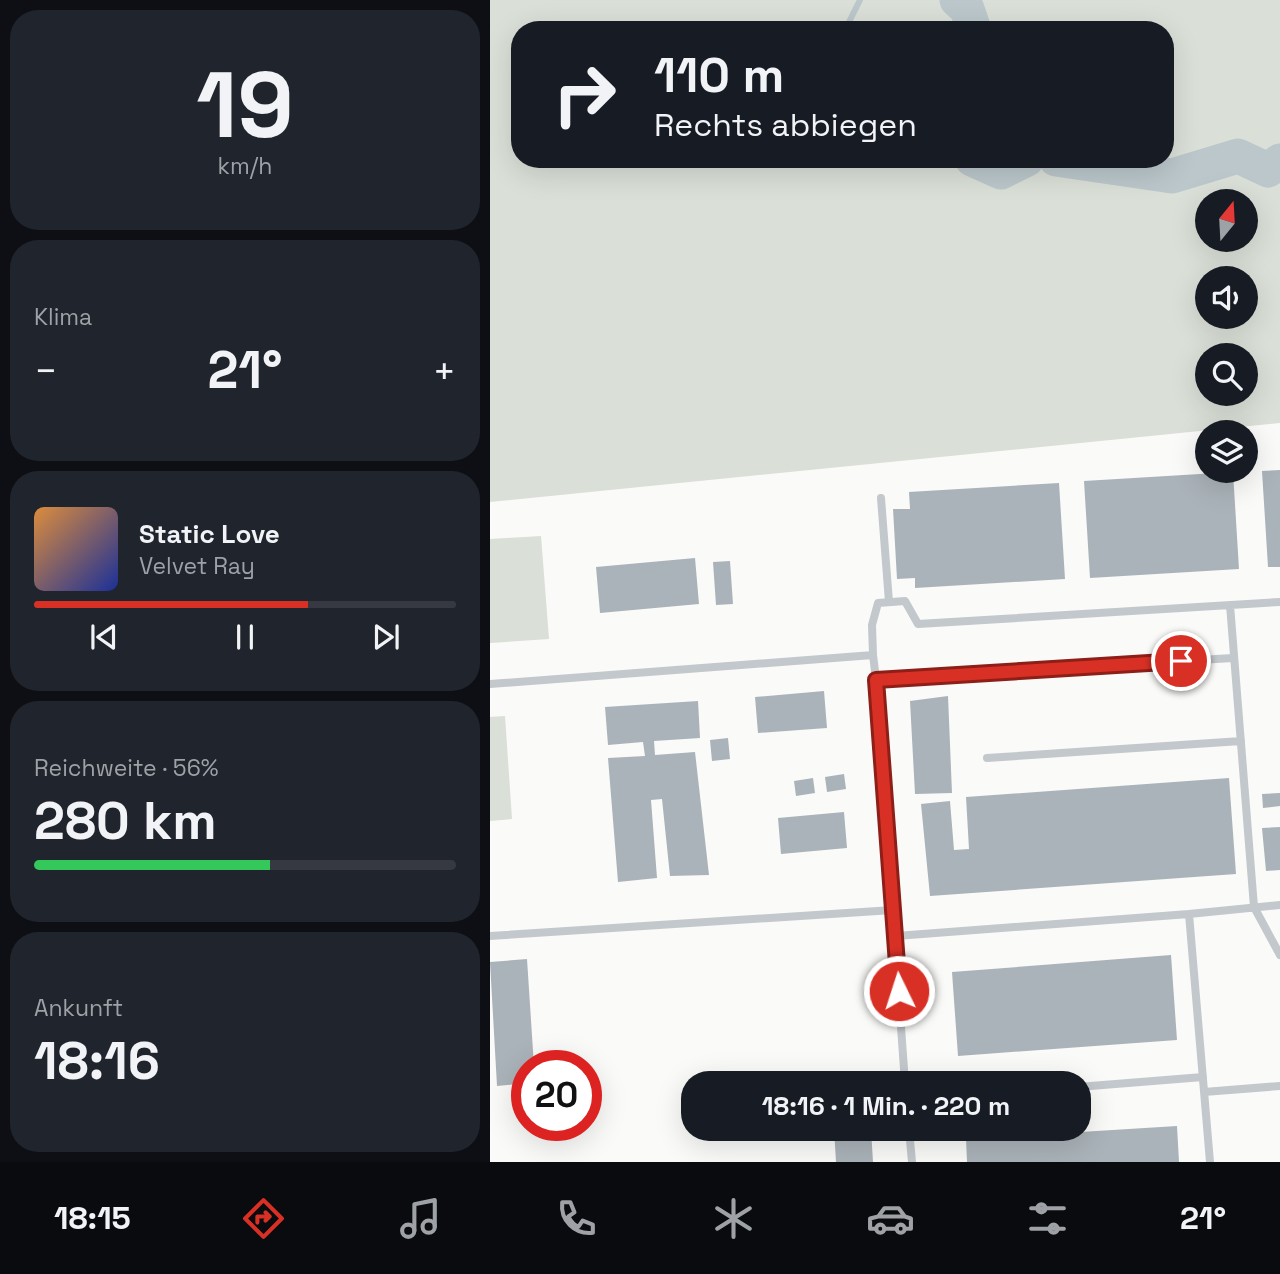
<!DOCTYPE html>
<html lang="de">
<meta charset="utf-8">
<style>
body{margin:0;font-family:"Space Grotesk",sans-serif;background:#20242c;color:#f1f3f6;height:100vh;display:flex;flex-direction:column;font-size:26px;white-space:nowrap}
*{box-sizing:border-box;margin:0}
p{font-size:23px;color:#9ea1a6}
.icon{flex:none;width:38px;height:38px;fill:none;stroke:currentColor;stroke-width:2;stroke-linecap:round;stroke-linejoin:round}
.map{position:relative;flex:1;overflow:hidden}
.sheet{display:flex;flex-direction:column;gap:10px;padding:10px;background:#0d0f14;width:490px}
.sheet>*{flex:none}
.banner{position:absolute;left:21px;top:21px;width:663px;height:147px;border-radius:28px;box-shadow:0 7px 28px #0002;background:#171b24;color:#f1f3f6;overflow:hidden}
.needle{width:46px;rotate:18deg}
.fabs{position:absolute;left:705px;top:189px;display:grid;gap:14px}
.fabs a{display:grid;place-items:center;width:63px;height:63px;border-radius:50%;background:#171b24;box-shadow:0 7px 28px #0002;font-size:35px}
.speed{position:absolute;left:21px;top:1050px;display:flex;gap:14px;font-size:35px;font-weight:700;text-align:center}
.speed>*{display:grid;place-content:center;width:91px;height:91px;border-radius:50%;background:#171b24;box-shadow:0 7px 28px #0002;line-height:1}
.speed .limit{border:10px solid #d22;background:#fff;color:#111}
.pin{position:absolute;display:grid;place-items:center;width:60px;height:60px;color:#fff;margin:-30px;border:4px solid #fff;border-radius:50%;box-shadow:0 2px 7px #0007}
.me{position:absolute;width:77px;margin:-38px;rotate:356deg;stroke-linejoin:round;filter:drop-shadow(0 0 5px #0008)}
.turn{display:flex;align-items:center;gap:24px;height:147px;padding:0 28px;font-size:32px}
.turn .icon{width:91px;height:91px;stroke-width:2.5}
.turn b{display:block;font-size:49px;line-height:60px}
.big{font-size:52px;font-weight:600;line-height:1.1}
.sheet .tile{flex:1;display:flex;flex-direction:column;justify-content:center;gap:10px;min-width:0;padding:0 24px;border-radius:28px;background:#20242c}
.sheet .dial{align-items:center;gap:0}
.dial b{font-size:91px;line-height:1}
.song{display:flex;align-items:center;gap:21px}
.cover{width:84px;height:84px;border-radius:10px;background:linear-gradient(135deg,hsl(30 70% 55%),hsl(230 70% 35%))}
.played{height:7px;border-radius:4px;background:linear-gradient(90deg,#d93025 65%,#363941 65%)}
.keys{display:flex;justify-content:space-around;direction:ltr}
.heat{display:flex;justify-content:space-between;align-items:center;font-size:38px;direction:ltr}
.charge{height:10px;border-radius:5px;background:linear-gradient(90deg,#34c759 56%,#363941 0)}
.trip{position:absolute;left:191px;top:1071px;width:410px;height:70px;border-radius:28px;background:#171b24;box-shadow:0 7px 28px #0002;font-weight:600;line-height:70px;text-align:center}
.dock{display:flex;height:112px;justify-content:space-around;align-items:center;background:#090b0e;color:#9ea1a6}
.dock .icon{width:49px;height:49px}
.dock .current{color:#d93025}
.dock b{font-size:32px;color:#f1f3f6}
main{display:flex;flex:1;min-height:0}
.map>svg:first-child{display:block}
.green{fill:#dadfd7;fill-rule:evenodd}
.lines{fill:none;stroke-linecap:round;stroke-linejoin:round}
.stream{stroke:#bbc7cb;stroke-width:6}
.river{stroke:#bbc7cb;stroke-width:35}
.building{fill:#aab3b9}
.service{stroke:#c3c8cc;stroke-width:8}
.route-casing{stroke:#8d1f18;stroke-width:18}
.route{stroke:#d93025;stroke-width:12}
</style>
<main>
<section class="sheet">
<div class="tile dial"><b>19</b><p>km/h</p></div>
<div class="tile"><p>Klima</p>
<div class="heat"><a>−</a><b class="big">21°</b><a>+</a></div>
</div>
<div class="tile">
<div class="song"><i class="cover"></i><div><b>Static Love</b><p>Velvet Ray</p></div></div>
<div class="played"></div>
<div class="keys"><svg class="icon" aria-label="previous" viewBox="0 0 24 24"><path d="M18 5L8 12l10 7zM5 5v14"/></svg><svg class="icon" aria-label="pause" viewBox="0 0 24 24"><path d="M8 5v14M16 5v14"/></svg><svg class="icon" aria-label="next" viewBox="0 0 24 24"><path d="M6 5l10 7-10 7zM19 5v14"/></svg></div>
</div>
<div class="tile"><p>Reichweite · 56%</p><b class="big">280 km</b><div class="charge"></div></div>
<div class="tile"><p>Ankunft</p><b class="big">18:16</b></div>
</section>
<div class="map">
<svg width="790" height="1162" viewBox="0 0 790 1162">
<rect width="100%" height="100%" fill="#fafaf8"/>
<path class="green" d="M0,0H790V423L0,502ZM30,30H676V159H30ZM718,201H756V240H718ZM718,278H756V317H718ZM718,355H756V394H718Z
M51,536L59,639L0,643V539Z
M15,716L22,819L0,821V717Z"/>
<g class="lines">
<path class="stream" d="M355,30L370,0"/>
<path class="river" d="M467,0L477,9L484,30
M482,159L511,172L537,159
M566,159L682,176L748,156L778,170L790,161"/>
</g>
<path class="building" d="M790,470V567H778L772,471Z
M743,472L749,569L600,578L594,481Z
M569,483L575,579L425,588V578L407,579L403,509H420L419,492Z
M205,558L209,604L110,613L106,567Z
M240,561L243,604L226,605L223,562Z
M334,691L337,728L268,733L265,697Z
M458,696L462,793L425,794L420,701Z
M208,701L210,738L164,741L165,755L205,752L219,875L180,876L172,799L161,800L167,878L128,882L118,758L155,756L153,742L118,745L115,707Z
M238,738L240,759L222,761L220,740Z
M354,774L356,789L337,792L335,777Z
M323,778L325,793L306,796L304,781Z
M739,778L746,874L440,896L431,804L460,801L464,850L479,849L476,797Z
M790,793V806L773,808L772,794Z
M354,812L357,848L291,854L288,818Z
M790,827V870L776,871L772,828Z
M681,955L687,1040L468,1056L462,972Z
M37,959L44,1066H37V1083L7,1086L0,962Z
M687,1126L689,1162H477L476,1139Z
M344,1129H381L383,1162H346Z"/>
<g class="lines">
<path class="service" d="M391,498L399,602
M740,605L764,907L790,955
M383,655L382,625L388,603L415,601L428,624L790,602
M0,684L383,655L386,679
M497,758L751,741
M699,914L790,905
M0,936L403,910
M406,936L699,914L720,1162
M415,1083L386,679L743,658
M588,1087L713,1077
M714,1092L790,1086
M419,1129L422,1162"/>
</g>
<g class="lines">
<defs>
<path id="route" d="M409,991L386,680L691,661"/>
</defs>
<use href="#route" class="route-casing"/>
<use href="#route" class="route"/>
</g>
</svg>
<div class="fabs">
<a><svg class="needle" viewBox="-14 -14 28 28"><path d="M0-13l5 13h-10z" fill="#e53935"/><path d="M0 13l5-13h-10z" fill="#9ea1a6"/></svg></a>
<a><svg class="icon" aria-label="sound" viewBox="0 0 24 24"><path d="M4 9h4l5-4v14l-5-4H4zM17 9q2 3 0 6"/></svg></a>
<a><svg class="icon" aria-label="search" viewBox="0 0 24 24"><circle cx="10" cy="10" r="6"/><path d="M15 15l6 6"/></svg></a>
<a><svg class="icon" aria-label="layers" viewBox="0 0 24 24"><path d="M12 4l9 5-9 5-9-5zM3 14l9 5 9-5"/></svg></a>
</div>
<div class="speed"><div class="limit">20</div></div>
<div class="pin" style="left:691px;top:661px;background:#d93025"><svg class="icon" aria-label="arrive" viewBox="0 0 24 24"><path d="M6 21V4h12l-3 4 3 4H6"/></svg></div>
<svg class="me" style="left:409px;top:991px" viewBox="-20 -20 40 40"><circle r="17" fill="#d93025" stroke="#fff" stroke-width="3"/><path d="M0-11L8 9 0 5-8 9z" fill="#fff"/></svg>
<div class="trip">18:16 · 1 Min. · 220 m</div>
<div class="banner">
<div class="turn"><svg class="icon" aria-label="right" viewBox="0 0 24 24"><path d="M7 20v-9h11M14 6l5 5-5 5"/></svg><div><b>110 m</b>Rechts abbiegen</div></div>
</div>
</div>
</main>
<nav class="dock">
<b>18:15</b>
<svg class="icon current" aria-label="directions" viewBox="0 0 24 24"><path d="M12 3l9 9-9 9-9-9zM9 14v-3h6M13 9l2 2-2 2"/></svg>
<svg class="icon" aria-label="music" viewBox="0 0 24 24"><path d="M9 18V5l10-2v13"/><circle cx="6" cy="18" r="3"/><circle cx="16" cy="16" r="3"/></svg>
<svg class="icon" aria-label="phone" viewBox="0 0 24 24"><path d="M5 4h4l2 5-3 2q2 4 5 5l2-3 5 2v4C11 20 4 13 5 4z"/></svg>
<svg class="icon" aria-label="climate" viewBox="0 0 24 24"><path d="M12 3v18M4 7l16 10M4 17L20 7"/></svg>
<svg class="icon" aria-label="car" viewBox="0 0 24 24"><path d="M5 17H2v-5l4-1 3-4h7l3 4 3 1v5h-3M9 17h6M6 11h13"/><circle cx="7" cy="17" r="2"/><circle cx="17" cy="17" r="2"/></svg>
<svg class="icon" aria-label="filters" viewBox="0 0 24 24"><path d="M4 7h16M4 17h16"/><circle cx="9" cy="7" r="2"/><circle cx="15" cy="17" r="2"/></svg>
<b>21°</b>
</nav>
